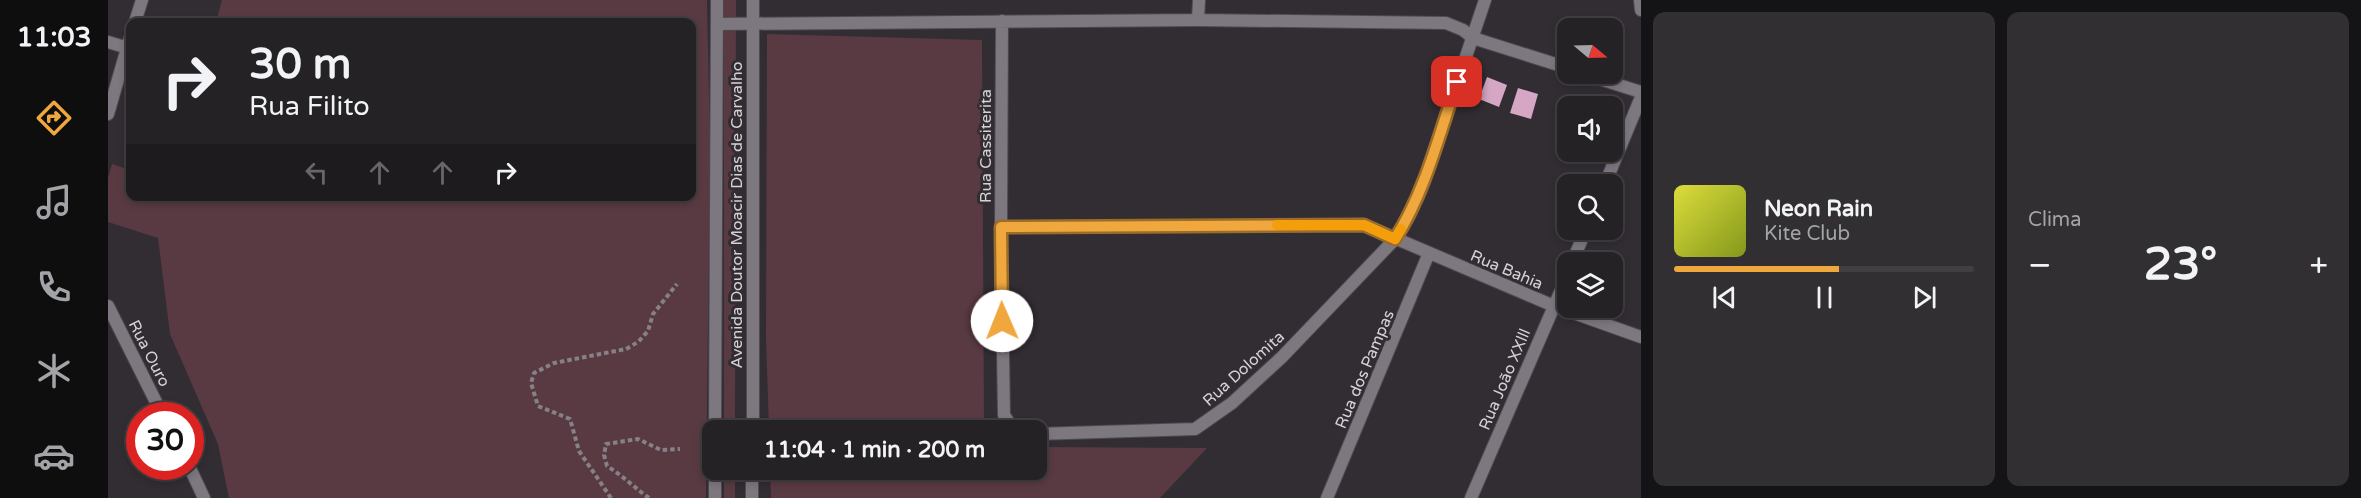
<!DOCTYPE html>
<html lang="pt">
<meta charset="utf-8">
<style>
body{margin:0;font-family:"Varela Round",sans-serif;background:#312f32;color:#f1f3f6;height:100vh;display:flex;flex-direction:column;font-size:22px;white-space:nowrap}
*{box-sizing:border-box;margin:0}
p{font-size:20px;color:#a3a4a7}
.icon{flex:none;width:33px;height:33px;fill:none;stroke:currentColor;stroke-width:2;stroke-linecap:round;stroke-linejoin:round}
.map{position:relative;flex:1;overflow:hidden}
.details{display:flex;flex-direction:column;gap:12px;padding:12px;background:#141315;width:720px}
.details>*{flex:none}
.hud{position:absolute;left:18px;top:18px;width:570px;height:183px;border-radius:12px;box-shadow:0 3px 9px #0003,0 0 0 2px #423f43;background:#252226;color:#f1f3f6;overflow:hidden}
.needle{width:39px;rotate:109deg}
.buttons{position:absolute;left:1449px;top:18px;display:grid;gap:12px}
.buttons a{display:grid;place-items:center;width:66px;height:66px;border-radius:12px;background:#252226;box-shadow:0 3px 9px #0003,0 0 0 2px #423f43;font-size:30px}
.speed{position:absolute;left:18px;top:402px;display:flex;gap:12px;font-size:30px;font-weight:700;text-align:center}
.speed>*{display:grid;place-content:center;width:78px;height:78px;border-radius:50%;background:#252226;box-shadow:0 3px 9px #0003,0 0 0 2px #423f43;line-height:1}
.speed .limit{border:9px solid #d22;background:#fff;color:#111}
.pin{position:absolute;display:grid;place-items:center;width:51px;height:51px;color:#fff;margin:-26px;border-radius:12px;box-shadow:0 3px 9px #0006}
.me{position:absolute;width:66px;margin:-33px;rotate:359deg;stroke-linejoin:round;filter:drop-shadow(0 0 4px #0008)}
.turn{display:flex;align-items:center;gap:21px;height:126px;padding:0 24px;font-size:27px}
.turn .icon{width:78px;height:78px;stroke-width:2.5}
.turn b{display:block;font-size:42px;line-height:51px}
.lanes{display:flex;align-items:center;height:57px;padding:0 24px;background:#0003;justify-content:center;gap:30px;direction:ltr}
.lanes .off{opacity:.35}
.big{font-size:45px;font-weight:700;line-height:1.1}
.details .widget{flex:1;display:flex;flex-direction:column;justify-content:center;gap:9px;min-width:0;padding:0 21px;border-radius:12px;background:#312f32}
.song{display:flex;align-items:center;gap:18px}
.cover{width:72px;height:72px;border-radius:9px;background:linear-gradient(135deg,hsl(60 70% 55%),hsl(70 70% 35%))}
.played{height:6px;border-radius:3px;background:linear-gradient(90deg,#efa73e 55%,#423f43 55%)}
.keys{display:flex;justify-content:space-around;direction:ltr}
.heat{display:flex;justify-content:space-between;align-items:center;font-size:33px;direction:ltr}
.details .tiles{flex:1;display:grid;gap:12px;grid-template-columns:repeat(2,1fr)}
.trip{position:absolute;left:594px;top:420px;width:345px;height:60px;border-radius:12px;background:#252226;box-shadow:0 3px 9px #0003,0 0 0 2px #423f43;font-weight:700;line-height:60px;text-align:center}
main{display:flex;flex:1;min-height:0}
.dock{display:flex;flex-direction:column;width:108px;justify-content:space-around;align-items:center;background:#0f0e0f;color:#a3a4a7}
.dock .icon{width:42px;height:42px}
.dock .current{color:#efa73e}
.dock b{font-size:27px;color:#f1f3f6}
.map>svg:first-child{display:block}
.green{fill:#593a42}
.building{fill:#d5a7c5}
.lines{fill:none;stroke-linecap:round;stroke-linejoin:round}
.minor-casing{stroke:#4e4a4f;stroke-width:14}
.tertiary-casing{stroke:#4e4a4f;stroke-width:14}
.path{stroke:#858186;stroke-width:4;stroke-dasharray:4.5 3;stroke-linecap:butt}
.minor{stroke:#7d787f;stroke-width:12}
.tertiary{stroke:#7d787f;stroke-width:12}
.route-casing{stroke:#9b6d28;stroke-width:15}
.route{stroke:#efa73e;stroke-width:10}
.slow{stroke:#f59e0b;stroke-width:10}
.labels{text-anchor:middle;stroke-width:6;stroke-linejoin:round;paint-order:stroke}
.street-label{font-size:16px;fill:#d5d2d6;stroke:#312d33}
</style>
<main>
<nav class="dock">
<b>11:03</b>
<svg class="icon current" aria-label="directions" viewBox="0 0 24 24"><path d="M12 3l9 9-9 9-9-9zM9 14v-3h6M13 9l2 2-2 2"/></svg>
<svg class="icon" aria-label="music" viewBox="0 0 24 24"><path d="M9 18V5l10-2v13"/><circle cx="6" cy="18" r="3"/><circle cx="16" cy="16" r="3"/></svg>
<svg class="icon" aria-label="phone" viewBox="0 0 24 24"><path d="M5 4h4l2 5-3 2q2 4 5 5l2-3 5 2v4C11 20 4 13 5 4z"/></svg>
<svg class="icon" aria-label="climate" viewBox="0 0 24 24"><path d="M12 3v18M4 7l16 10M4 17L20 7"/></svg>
<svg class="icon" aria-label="car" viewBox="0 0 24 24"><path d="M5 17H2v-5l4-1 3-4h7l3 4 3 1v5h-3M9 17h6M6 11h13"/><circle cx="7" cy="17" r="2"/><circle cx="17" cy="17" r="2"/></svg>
</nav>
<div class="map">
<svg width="1533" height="498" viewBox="0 0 1533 498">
<rect width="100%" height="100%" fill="#312d33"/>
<path class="green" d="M114,0H599L602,148L598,498H121L110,444L62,334L50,238L0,222V178L4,164L22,170V196H584V22H108Z
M616,0H628L627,430H616Z
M659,34L874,40L876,430H661L658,339Z
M929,447L1099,448L1052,498H663L662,470H928Z
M616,470H627V498H616Z"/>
<path class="building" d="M1379,77L1399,85L1391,107L1371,99Z
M1410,88L1430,94L1423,119L1402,113Z"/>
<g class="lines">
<defs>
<path id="minor" d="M1532,0L1533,10
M1090,20L1091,0
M894,21L893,227L896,415L906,430
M27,22L34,0
M609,24L1090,20L1338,23L1355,30L1365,38L1460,68
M0,42L20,48
M1476,74L1533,92
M0,114L22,38
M1497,184L1533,97
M893,227L1256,225L1446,306L1533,337
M1464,262L1478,230
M0,306L55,416
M928,434L1087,429L1124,403L1174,357L1287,239L1300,218L1313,190L1377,0
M81,466L96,498
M1219,498L1321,253
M1363,498L1460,274"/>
<path id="tertiary" d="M607,430L609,0
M645,430V0
M607,498V470
M644,498V470"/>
</defs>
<use href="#minor" class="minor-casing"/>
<use href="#tertiary" class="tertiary-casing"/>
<path class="path" d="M503,498L471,451L462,419L430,406L423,383L426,373L446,363L518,349L530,342L540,331L545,314L569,284
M541,498C527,488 515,476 499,466L496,455L498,444L530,439L553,450L572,449"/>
<use href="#minor" class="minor"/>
<use href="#tertiary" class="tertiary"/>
</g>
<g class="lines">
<defs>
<path id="route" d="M894,321L893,227L1256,225L1287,239C1317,192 1331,135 1349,82"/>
</defs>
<use href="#route" class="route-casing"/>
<use href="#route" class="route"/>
<path class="slow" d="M1169,225H1256L1287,239L1293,229"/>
</g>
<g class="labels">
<g class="street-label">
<text transform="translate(877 146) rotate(-90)" y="6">Rua Cassiterita</text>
<text transform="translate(628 215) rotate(-90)" y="6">Avenida Doutor Moacir Dias de Carvalho</text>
<text transform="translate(1399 269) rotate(23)" y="6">Rua Bahia</text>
<text transform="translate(42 353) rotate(63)" y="6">Rua Ouro</text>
<text transform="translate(1135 368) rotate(-42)" y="6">Rua Dolomita</text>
<text transform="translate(1256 369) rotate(-67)" y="6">Rua dos Pampas</text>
<text transform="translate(1396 379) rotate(-67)" y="6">Rua João XXlll</text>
</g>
</g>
</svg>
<div class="buttons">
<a><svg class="needle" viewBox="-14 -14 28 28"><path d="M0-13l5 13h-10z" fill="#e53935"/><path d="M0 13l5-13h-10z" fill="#a3a4a7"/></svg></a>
<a><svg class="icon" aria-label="sound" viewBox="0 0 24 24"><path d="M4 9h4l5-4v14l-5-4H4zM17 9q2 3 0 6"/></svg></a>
<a><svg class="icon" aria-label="search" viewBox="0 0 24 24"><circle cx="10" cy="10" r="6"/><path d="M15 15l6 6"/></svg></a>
<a><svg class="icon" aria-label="layers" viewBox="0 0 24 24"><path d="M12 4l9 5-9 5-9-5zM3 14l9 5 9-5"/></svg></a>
</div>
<div class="speed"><div class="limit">30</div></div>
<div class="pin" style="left:1349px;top:82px;background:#d93025"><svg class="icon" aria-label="arrive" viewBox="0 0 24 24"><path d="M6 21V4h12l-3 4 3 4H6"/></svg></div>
<svg class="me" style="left:894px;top:321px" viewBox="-20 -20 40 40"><circle r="19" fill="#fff"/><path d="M0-13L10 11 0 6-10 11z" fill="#efa73e"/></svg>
<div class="trip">11:04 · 1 min · 200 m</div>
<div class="hud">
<div class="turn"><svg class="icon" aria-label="right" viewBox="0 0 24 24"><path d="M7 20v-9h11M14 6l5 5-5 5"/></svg><div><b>30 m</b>Rua Filito</div></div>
<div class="lanes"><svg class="icon off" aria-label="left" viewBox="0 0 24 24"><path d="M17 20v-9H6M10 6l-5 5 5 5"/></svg><svg class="icon off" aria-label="ahead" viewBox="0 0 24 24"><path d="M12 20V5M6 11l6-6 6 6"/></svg><svg class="icon off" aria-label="ahead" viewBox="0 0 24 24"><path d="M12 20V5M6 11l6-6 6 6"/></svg><svg class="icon" aria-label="right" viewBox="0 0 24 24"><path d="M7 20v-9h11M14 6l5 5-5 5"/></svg></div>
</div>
</div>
<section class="details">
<div class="tiles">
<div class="widget">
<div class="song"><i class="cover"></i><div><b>Neon Rain</b><p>Kite Club</p></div></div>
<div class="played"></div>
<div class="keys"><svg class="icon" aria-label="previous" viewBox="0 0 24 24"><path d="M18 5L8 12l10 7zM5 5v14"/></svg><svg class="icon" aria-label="pause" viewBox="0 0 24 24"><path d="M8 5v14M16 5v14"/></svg><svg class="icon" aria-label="next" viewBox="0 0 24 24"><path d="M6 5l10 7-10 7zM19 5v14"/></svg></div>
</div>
<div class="widget"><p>Clima</p>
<div class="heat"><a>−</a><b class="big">23°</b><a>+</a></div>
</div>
</div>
</section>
</main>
